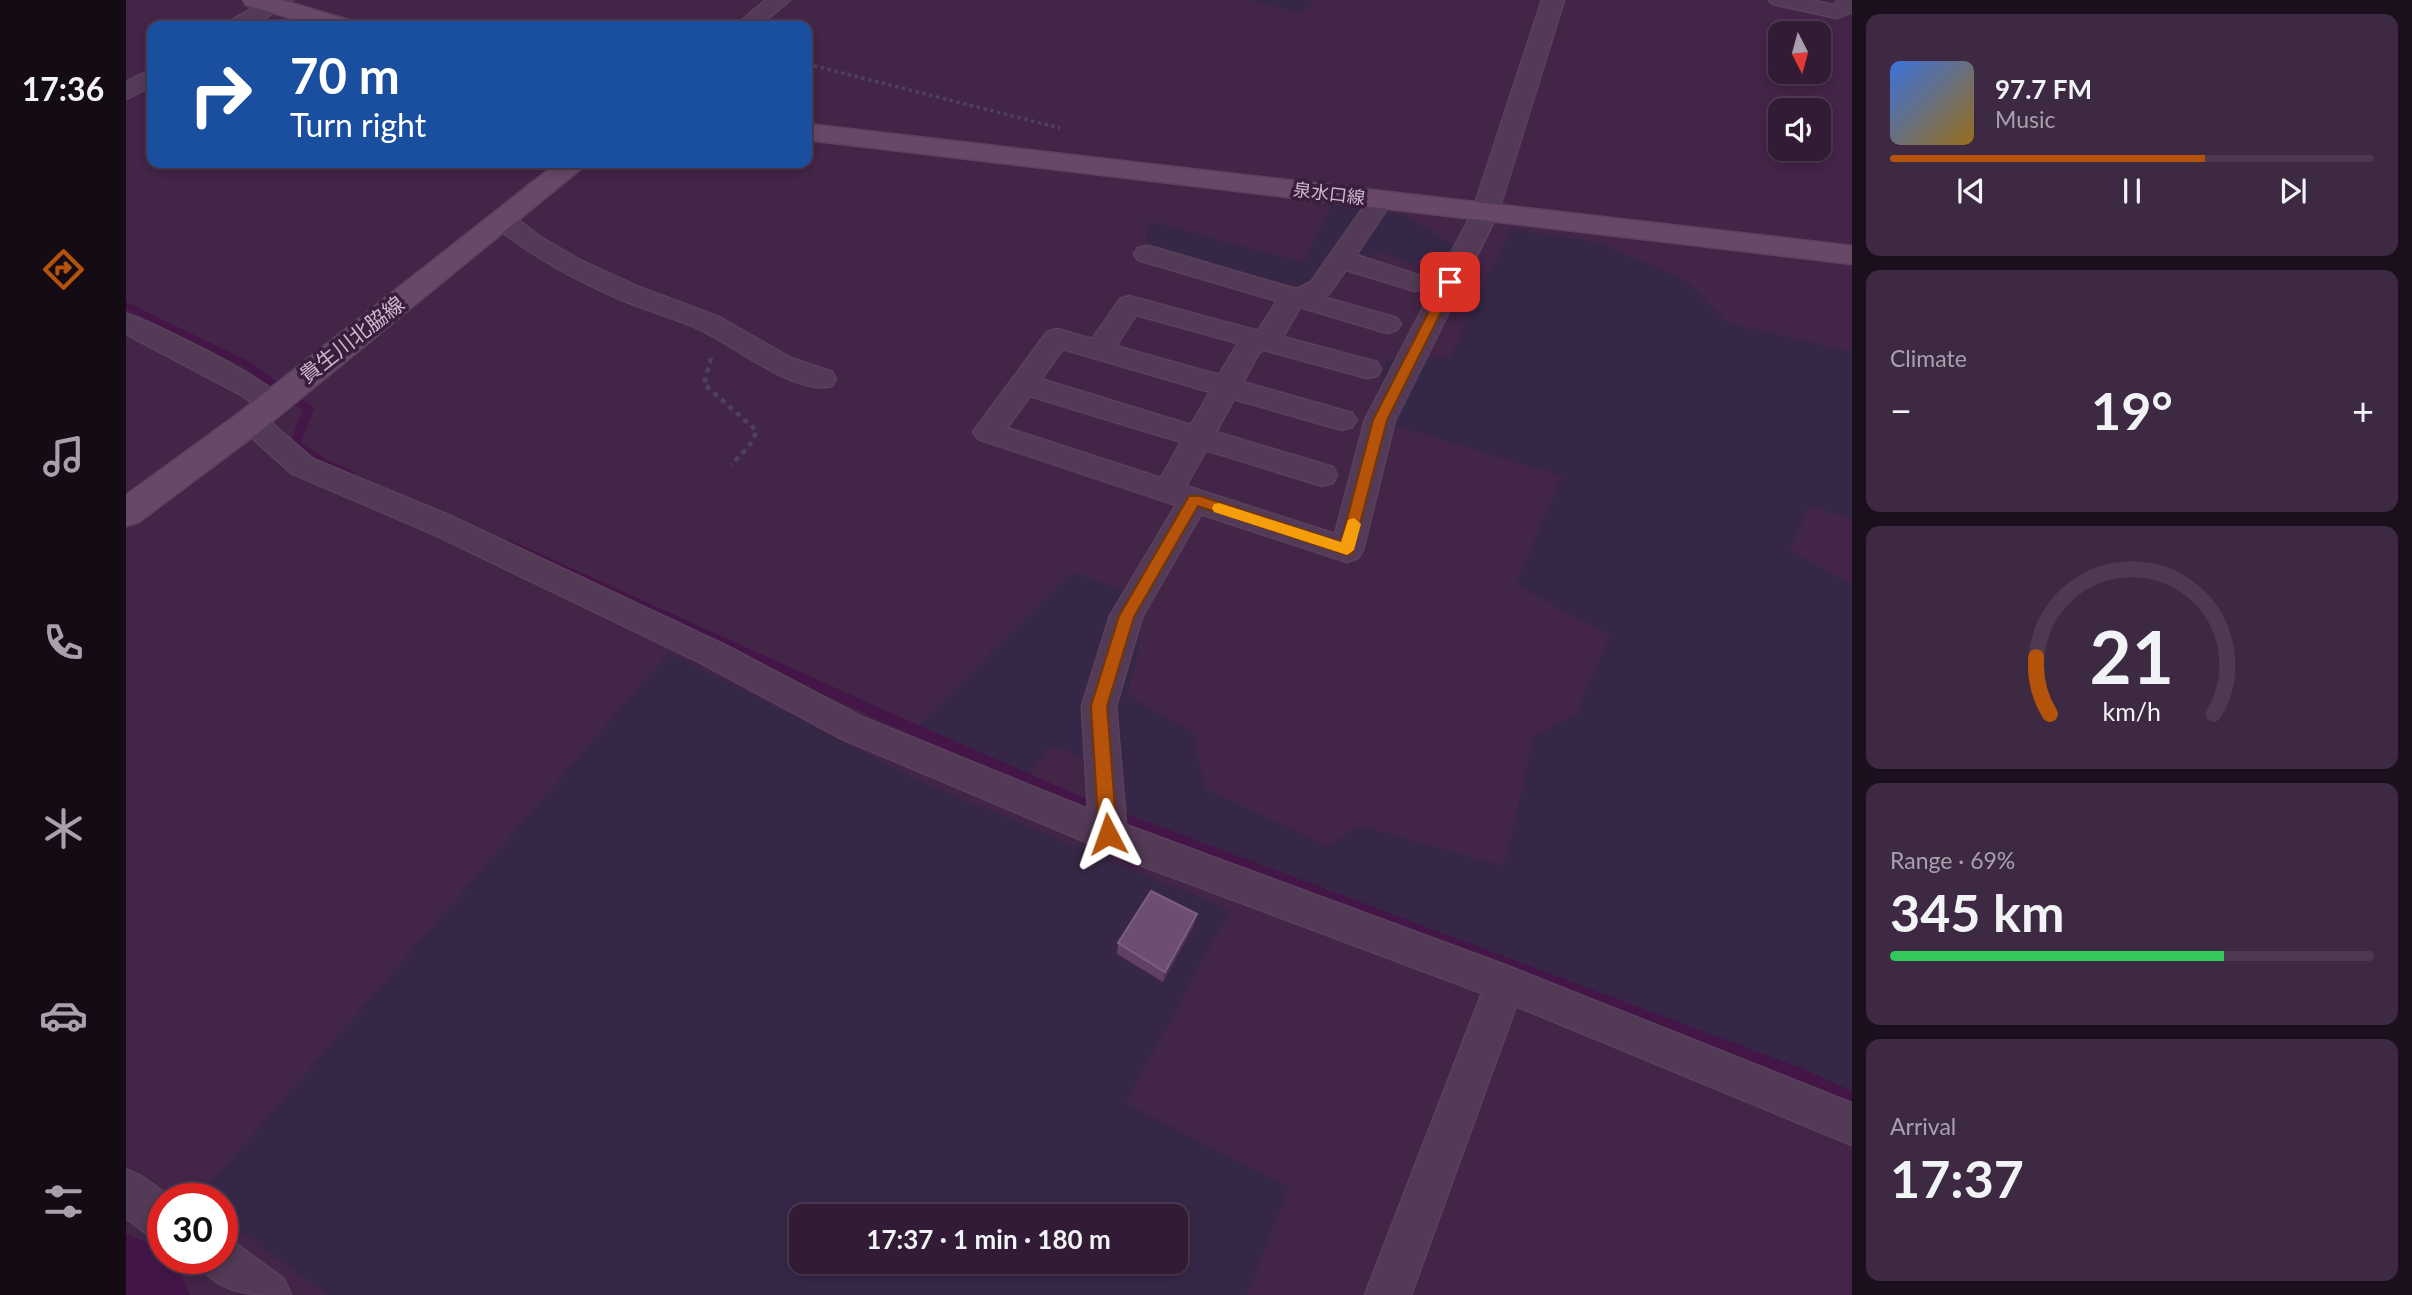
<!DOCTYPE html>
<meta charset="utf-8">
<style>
body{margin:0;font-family:Lato,"Noto Sans JP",sans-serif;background:#3d2941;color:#f1f3f6;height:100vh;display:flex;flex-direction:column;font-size:26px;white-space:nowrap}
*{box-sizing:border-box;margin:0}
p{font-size:23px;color:#a8a1ad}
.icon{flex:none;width:38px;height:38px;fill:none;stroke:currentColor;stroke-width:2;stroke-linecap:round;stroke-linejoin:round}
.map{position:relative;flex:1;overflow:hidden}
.details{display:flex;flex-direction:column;gap:14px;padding:14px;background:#1c0f1d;width:560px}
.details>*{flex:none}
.guide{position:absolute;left:21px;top:21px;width:665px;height:147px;border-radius:14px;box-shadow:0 4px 10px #0003,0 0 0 2px #4d3a50;background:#1a4fa0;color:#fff;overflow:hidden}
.needle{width:46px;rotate:174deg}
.fabs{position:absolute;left:1642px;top:21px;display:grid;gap:14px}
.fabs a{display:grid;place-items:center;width:63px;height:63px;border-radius:14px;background:#321c35;box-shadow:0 4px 10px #0003,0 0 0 2px #4d3a50;font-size:35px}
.speed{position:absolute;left:21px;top:1183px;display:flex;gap:14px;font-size:35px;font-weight:700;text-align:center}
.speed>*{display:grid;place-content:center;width:91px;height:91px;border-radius:50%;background:#321c35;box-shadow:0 4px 10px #0003,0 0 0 2px #4d3a50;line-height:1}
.speed .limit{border:10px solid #d22;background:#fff;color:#111}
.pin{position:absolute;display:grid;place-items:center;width:60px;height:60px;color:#fff;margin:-30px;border-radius:14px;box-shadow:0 4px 10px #0006}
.me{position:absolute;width:77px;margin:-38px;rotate:356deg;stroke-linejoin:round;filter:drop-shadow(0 0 5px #0008)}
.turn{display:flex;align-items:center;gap:24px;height:147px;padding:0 28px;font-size:32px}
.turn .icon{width:91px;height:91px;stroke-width:2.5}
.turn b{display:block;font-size:49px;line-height:60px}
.big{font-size:52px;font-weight:700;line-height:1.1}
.details .tile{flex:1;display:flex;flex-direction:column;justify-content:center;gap:10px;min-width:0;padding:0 24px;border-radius:14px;background:#3d2941}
.details .dial{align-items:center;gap:0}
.dial svg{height:182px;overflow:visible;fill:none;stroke:#4d3a50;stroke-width:7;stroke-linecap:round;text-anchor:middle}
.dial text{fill:#f1f3f6;stroke:none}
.song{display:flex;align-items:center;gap:21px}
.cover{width:84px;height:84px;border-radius:10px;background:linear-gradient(135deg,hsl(220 70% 55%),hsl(40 70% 35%))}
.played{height:7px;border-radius:4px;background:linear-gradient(90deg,#b45309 65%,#4d3a50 65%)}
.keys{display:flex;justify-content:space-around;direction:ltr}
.heat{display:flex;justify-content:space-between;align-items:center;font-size:38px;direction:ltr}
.charge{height:10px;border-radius:5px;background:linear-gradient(90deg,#34c759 69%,#4d3a50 0)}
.trip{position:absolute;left:663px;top:1204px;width:399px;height:70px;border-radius:14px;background:#321c35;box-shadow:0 4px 10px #0003,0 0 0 2px #4d3a50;font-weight:700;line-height:70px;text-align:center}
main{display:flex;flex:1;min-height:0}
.tabs{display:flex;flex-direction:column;width:126px;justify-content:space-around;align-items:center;background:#140b15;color:#a8a1ad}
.tabs .icon{width:49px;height:49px}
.tabs .current{color:#b45309}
.tabs b{font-size:32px;color:#f1f3f6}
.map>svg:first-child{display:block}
.green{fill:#362747;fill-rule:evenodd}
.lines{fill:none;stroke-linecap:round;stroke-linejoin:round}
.stream{fill:#431647;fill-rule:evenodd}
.river{fill:#431647;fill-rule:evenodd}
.minor-casing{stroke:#5a415c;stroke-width:3}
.secondary-casing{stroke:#5a415c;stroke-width:3}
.path-far1{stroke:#4d415f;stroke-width:3.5;stroke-dasharray:3.5 3.5;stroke-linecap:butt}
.path{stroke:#4d415f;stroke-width:4.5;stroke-dasharray:5 5;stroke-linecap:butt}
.minor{fill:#533a56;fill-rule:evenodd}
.secondary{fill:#684869;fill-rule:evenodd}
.wall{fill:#614065}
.shaded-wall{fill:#503054}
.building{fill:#6d4d70;stroke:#7c5e7f;stroke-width:2}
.route{fill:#b45309;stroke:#753606;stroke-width:2}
.slow{fill:#f59e0b}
.labels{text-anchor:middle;stroke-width:7;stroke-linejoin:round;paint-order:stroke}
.far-street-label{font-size:18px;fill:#cdb8cf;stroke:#391f3b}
.street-label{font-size:21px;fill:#cdb8cf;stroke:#391f3b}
</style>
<main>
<nav class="tabs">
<b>17:36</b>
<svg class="icon current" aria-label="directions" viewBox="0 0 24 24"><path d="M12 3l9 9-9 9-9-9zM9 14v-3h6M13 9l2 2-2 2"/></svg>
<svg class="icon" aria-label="music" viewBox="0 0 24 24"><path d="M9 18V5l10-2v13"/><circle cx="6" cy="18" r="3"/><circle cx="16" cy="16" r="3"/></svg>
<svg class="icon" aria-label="phone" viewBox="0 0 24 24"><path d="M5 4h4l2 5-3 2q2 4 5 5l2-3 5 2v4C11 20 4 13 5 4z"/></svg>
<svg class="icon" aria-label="climate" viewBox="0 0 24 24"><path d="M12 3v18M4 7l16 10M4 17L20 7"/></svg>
<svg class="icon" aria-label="car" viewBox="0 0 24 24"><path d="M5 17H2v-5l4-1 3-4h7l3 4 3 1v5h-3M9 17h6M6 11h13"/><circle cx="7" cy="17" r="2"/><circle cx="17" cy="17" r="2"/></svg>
<svg class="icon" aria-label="filters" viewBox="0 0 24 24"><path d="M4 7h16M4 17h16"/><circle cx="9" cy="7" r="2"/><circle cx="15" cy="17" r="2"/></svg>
</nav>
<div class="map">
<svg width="1726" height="1295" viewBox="0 0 1726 1295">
<rect width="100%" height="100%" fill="#432547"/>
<path class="green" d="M1123,0H1189L1177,13Z
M1208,202L1281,216L1329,246L1317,275L1253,252L1224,272L1203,293L1130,277L1020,244L1022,221L1177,262Z
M1384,229L1468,241L1561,281L1602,323L1726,352V519L1683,506L1664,550L1726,585V1103L1006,826L993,770L924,746L902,778L790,728L945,572L1008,594L1014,644L1001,695L1068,733L1078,788L1201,846L1234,826L1378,866L1408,736L1450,714L1484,635L1390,585L1435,476L1244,418L1261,358L1324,357Z
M543,652L798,783L1104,910L1000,1103L1163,1187L1121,1295H201L96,1218V1199H71ZM676,1216H1050V1262H676Z"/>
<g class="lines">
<path class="stream" d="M0,302L124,362L188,408L175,443L201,460L227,471L229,474L227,477C208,479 181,457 165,447L164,444L177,409L167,405L116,366L0,309Z
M384,540L767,714L961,799L1677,1069L1726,1091V1107L1668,1080L951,807L757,722L380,547L378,544L380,541Z"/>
<path class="river" d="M0,1234L37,1249V1258H49L64,1295H0Z"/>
<defs>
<path id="minor" d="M141,0H167L127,26H101L104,21Z
M640,0H664L633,26H609Z
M1416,0H1438L1372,213L1269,420L1237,550L1232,558L1221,562L1075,514L1016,617L990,706L1000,825L1379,965L1726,1103V1145L1390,1006L1285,1295H1239L1356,993L1017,866L714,738L575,663L305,533L165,473L115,428L110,421L115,414L125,411L135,414L187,459L327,517L599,645L738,718L962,809L956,706L984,616L1050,505L852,439L847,432L921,332L931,329L966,339L994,299L1003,296L1132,331L1151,301L1012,260L1008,254L1012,248L1021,246L1030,248L1170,289L1185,282L1246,195L1255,193L1264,195L1267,200L1230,255L1298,277L1302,283L1298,289L1289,291L1220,270L1203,294L1197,297L1271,318L1275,324L1271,330L1261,333L1174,307L1157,337L1251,362L1255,369L1251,376L1241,378L1138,350L1133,353L1117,382L1226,413L1231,420L1226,427L1216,430L1108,399L1090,432L1207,467L1211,475L1207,483L1196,486L1080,450L1060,486L1209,534L1239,420L1346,213ZM1010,315L1112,343L1093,375L990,346ZM937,349L1084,392L1065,425L915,379ZM904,396L1055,442L1035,478L881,428Z
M1643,0H1684L1708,5L1712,0H1726V12L1711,18L1647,4Z
M26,69V86L0,99V82Z
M376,212L385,215L416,238L454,260L513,287L593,317L665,358L706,372L710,379L706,386C668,396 606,343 571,328C547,318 521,310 496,300C449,280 407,257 367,225L363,220L367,215Z
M0,314C26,321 149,383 161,403L157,410L147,413L137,410L115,395L0,334Z
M0,1169L15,1176L47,1199H37V1240L21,1234L0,1218Z
M96,1237L108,1242L158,1279L165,1295C124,1295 88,1295 70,1258H96Z"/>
<path id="secondary" d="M117,0H155L226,21L230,26H191L120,5Z
M681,124L1726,246V264L681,140Z
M431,163H462L137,429L13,522L0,526V495L113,413Z"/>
</defs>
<use href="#minor" class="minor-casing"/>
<use href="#secondary" class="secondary-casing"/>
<path class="path-far1" d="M681,64L934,128"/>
<path class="path" d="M585,358L578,384L631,431L623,446L605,465"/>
<use href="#minor" class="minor"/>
<use href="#secondary" class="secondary"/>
</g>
<path class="wall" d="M1068,925L1037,982L991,954L992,943Z"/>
<path class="shaded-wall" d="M1071,914L1068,925L1037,982L1039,972Z"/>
<path class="building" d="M1025,891L1071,914L1039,972L992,943Z"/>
<path class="route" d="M1324,278L1330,282L1261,420L1226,554L1221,555L1072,506L1008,617L981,706L991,834L988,839L982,841L976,839L973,834L965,706L993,616L1063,496H1074L1215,542L1247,420L1318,282Z"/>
<path class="slow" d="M1093,503L1215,542L1222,520L1228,518L1235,524L1228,550L1221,555L1088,512L1086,508L1088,504Z"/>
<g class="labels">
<g class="far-street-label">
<text transform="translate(1203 194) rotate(7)" y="6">泉水口線</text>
</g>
<g class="street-label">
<text transform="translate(226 340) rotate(-38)" y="7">貴生川北脇線</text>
</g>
</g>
</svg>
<div class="fabs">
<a><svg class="needle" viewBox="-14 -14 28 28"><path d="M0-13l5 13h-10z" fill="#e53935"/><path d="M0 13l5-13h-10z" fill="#a8a1ad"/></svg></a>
<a><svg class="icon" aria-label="sound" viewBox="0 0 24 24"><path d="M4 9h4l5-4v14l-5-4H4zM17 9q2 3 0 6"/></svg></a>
</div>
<div class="speed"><div class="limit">30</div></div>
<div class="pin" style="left:1324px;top:282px;background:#d93025"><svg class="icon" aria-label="arrive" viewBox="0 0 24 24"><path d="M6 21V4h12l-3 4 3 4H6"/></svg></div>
<svg class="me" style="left:982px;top:834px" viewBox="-20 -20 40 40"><path d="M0-17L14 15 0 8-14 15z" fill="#b45309" stroke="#fff" stroke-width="4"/></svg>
<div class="trip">17:37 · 1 min · 180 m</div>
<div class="guide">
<div class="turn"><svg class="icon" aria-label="right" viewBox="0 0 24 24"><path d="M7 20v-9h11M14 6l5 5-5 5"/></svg><div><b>70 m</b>Turn right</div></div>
</div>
</div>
<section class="details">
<div class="tile">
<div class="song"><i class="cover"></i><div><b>97.7 FM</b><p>Music</p></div></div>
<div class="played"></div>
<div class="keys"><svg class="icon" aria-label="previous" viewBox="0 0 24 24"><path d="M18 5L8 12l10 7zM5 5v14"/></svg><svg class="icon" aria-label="pause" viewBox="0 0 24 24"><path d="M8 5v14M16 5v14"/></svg><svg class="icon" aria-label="next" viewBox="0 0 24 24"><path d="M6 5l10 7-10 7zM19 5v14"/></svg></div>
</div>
<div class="tile"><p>Climate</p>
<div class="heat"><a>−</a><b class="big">19°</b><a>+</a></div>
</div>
<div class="tile dial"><svg viewBox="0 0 100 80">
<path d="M14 69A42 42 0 1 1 86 69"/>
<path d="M14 69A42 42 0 0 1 8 44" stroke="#b45309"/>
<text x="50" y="56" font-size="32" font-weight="700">21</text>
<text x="50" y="72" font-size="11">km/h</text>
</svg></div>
<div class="tile"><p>Range · 69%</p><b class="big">345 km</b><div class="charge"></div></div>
<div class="tile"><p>Arrival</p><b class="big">17:37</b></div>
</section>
</main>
